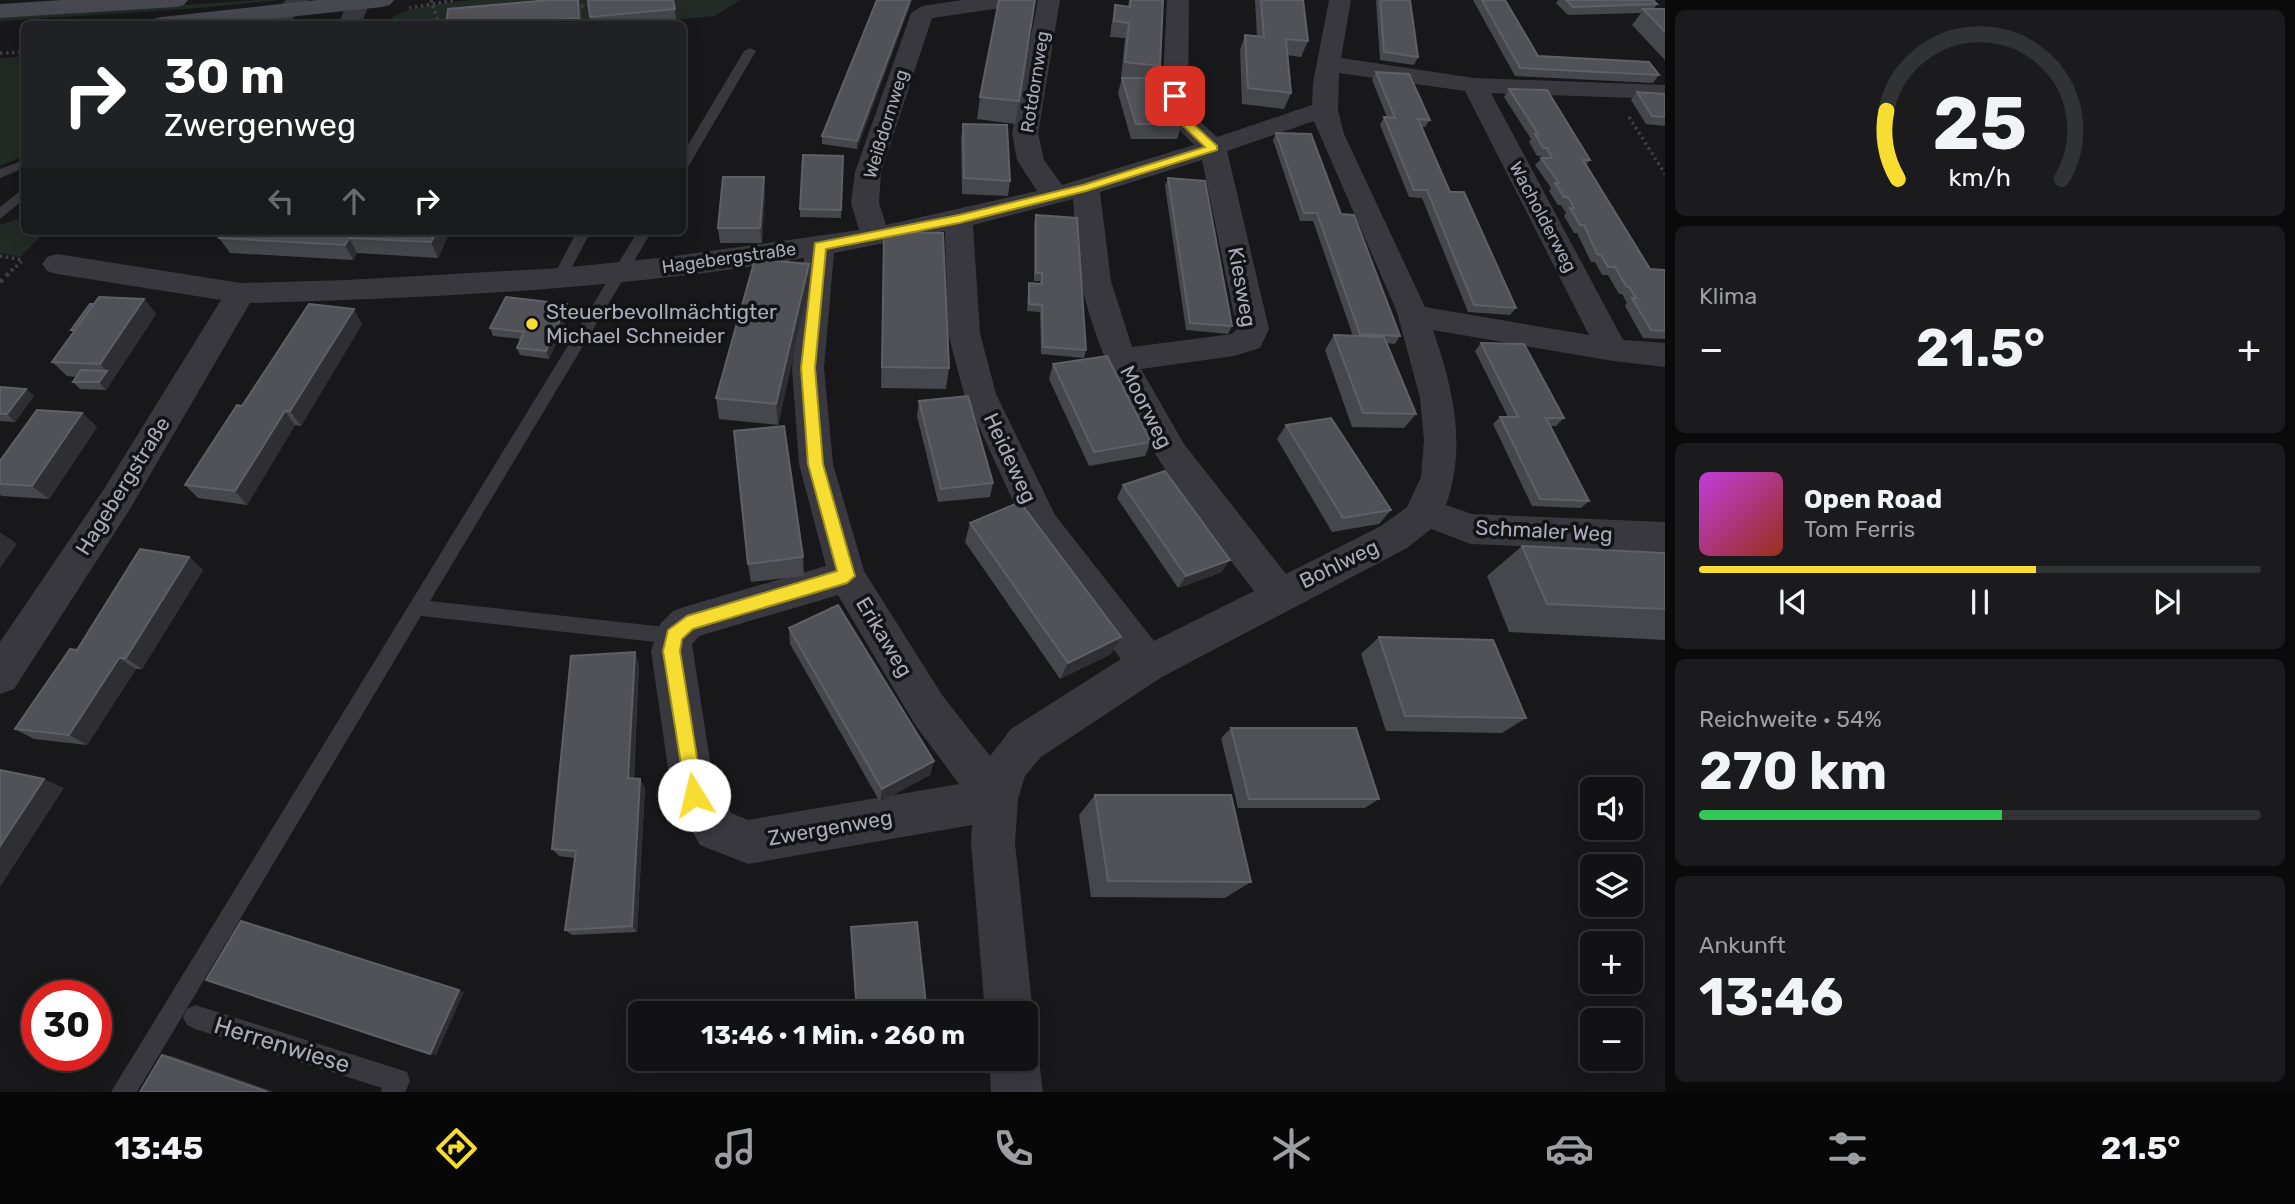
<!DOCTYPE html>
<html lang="de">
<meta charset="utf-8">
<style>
body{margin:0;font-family:Rubik,sans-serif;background:#1b1b1d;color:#f1f3f6;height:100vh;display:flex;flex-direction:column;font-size:26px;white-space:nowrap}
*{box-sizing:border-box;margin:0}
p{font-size:23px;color:#9c9ea0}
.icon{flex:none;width:38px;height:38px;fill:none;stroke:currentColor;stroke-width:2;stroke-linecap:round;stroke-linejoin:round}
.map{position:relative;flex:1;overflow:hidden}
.drawer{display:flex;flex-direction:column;gap:10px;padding:10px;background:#0a0a0b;width:630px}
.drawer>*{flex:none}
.hud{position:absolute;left:21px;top:21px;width:665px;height:214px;border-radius:10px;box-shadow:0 4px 18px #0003,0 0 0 2px #313234;background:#202124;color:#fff;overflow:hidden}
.fabs{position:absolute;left:1580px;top:777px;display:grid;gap:14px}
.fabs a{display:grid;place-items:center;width:63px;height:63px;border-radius:10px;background:#121214;box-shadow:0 4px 18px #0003,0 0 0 2px #313234;font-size:35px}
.speed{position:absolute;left:21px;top:980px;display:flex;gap:14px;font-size:35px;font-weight:700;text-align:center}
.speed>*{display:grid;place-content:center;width:91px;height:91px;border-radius:50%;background:#121214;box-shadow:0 4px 18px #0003,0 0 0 2px #313234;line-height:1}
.speed .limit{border:10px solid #d22;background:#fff;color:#111}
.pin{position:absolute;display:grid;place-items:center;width:60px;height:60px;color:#fff;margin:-30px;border-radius:14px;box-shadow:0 4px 10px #0006}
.me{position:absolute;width:77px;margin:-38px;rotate:351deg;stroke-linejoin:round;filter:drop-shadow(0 0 5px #0008)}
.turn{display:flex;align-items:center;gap:24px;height:147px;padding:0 28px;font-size:32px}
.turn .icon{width:91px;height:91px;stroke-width:2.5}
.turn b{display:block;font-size:49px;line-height:60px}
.lanes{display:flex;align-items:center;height:66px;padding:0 28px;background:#0003;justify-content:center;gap:35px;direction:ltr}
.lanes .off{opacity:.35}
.big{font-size:52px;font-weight:700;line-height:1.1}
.drawer .widget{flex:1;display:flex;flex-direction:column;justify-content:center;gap:10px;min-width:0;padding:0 24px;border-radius:10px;background:#1b1b1d}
.drawer .dial{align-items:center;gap:0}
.dial svg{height:182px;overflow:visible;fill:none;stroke:#313234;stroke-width:7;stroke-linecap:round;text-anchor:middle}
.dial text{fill:#f1f3f6;stroke:none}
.song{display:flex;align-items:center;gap:21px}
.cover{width:84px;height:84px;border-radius:10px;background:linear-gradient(135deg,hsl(290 70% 55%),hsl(10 70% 35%))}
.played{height:7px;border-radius:4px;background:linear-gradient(90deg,#f7dd32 60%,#313234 60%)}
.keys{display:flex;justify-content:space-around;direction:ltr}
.heat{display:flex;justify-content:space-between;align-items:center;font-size:38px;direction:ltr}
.charge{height:10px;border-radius:5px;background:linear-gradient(90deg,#34c759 54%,#313234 0)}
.trip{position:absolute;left:628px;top:1001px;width:410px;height:70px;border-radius:10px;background:#121214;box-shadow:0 4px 18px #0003,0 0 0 2px #313234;font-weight:700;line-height:70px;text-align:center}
.dock{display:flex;height:112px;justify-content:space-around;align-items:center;background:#070708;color:#9c9ea0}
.dock .icon{width:49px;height:49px}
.dock .current{color:#f7dd32}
.dock b{font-size:32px;color:#f1f3f6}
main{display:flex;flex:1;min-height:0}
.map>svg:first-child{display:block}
.green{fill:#212a24}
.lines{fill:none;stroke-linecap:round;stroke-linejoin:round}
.path-far1{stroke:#3e3f46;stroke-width:3.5;stroke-dasharray:2.5 3.5;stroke-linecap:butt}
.path{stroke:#3e3f46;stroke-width:4.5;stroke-dasharray:3.5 5;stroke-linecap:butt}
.lane{fill:#39383f;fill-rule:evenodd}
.street{fill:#39383f;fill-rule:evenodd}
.secondary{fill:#46474f;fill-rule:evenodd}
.wall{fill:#46474c}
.shaded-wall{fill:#2f2f33}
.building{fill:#515158;stroke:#5f5f67;stroke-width:2}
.route{fill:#f7dd32;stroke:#a19020;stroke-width:2}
.poi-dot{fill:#f7dd32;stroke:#131215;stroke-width:2.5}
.labels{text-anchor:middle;stroke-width:7;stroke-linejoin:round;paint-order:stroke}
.far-street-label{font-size:18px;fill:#a9abba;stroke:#131215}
.street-label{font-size:21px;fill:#a9abba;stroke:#131215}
.poi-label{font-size:21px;fill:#a9abba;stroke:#131215;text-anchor:start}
.near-street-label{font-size:24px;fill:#a9abba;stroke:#131215}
</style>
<main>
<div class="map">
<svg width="1665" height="1092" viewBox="0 0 1665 1092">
<rect width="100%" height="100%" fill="#18181a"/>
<path class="green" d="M257,0H279L200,8L0,21V18Z
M470,0H740L715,16L625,24H383C405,5 442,4 470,0Z
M24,56V156L0,166V58Z
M24,217V231H46L20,257L0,253V225Z"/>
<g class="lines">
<path class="path-far1" d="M431,0L439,24
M575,7L594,4
M409,8L456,0
M0,53L24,52
M1629,117L1665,174
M0,256L23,260
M11,271L22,261"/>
<path class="path" d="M0,282L13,269"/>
<path class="lane" d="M750,48L756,51L688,167L682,171V155L744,51Z
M24,160V168L0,178V169Z
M24,188V199L0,219V207Z
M577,231H591L565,280H555L553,277Z
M638,231H652L430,601L674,628L681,630L683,636L681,642L674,644L421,616L137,1092H111Z
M195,1005L398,1069L407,1072L410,1081L405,1092H381L382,1088L195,1029L187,1025L183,1017L187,1009Z"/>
<path class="street" d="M286,0H309L288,24H265Z
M349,0H371L361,24H338Z
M963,0H1019L1008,7L932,18L881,172L879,203L886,225L1037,191L1017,160L1012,133L1038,0H1060L1038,133L1044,160L1062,185L1194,145L1171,121L1162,96L1167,0H1189L1188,96L1196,118L1217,137L1312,105L1313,83L1329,0H1351L1341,58L1474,78L1665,85V99L1491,93L1623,340L1665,343V367L1613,361L1433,330C1453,388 1467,446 1446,505L1472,514L1665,522V552L1471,544L1431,529L1407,548L1162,677L1041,757L1025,776L1018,799L1015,843L1033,1013L1026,1031V1013H985L971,843L972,825L748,864L700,845L672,795L651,651L660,624L673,611L687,606L826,566L799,464L792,368L804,258C621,289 435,298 250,303L130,509L14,689L0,694V642L104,489L221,300L57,274L47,271L42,264L47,257L57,254L241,283L347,280L561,268L668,257L859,230L851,203L855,172L911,13L922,6ZM1339,73L1465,91L1589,335L1425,307L1344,134L1338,110ZM1314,121L1397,312L1420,398L1424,440L1421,477L1407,507L1381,526L1286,574L1184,444L1141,369L1234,356L1260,348L1269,329L1227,151ZM1202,160L1237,329L1232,334L1132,347L1111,281L1100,192ZM1073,199C1076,231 1076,264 1084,295C1113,408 1184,500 1254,591L1154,641L1055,515L996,394L980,333L973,225ZM945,231L948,333L964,394L1029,536L1121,659L1011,729L990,756L942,695L864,571L833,464L824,368L834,253ZM838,595L914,723L959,784L748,820L731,813L714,787L692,644L699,636Z
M1026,1039L1032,1041L1039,1059L1043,1092H991L989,1059H1026Z"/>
<path class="secondary" d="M62,0H188L184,5L176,7L0,18V4Z
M317,0H394L390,5L382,7L224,24H150L153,19L162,17Z"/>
</g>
<path class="wall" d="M578,0L584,24H446Z
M673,0L677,24H591L590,17Z
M877,0H912L857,149L822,144V136Z
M1129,0H1163L1160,66L1155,81H1152L1162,110L1182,124L1177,139H1131L1118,93L1122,78H1124H1121L1125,38L1110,37L1112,21L1115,5L1128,7Z
M1255,0H1303L1308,41L1301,57L1287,55L1291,93L1284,109L1242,104L1240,50L1245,35L1257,36Z
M1376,0H1410L1418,57L1414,65L1380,60Z
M1473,0H1505L1538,56L1659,75L1653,83L1515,76Z
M1558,0H1653L1657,4L1654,9H1665V60L1632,25L1641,13L1568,15L1556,3Z
M1376,72L1430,120L1425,127H1422L1450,192L1516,308L1510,315L1468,312L1422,198L1409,197L1380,125L1384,117H1387L1372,80Z
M1509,89L1590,160L1586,165L1650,269L1665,270V339L1643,338L1625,306L1627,303L1622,294H1619L1608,275H1602L1595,262H1591L1577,233H1574L1564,216L1566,213L1561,205H1558L1549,191L1551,188L1535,165L1542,158L1541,156H1537L1529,142L1531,139L1504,97Z
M1637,92L1665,94V126L1646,124L1631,100Z
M980,97L1019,101L1015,124L977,119Z
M963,124L1010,181L1008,196L962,194L961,139Z
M1276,133L1341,214L1400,336L1395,344L1387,343L1416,414L1404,428L1352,427L1325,350L1334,335L1353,336L1313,221H1300L1273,140Z
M843,156L841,218L800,217V209Z
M1168,178L1232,326L1228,334L1186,330L1165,186Z
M765,193L762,243H720L718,228Z
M1036,215L1086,350L1084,358L1041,354L1040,312L1027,311L1028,290L1029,283L1040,284V281H1034V223Z
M450,231L438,258L357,253L353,260L230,253L219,238Z
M884,232L949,368L946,389L881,388Z
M809,264V286L778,425L719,419L716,398Z
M144,299L156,314L106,390L80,389L73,382L76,377L67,376L52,362L74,333L71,330L94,304Z
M570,312L549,359L520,355L517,348L521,339L493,336L490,328Z
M362,324L301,426L295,425L247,505L198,498L185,485L242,406Z
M1481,343L1564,418L1556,426H1550L1589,501L1581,508L1532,506L1493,424L1500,417H1508L1475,351Z
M1053,364L1151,442L1145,456L1089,466L1049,379Z
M0,387L26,389L34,396L15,422L0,421Z
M919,401L993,483L990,497L938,502L917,416Z
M82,413L97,427L49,499L2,496L0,495V461Z
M1286,425L1391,510L1379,524L1332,532L1277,439Z
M1123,485L1222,572L1178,588L1117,498Z
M970,523L1121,637L1111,654L1060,679L965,542Z
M1522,546L1665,553V640L1509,632L1487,576Z
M189,557L203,570L142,669H136L87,745L34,739L15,729L77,650Z
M803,557L804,576L751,582L748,564Z
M789,628L934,761L930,775L880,802L790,644Z
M1379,637L1526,718L1502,733L1386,731L1361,654Z
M639,664L634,778L640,779L645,788L637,932L572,935L565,930L575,858L559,856L552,849Z
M1231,728L1379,799L1365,808H1238L1221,738Z
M1095,795L1251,882L1225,898L1091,897L1079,815Z
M851,927L927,1013H856Z"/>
<path class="shaded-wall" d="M578,0L584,24H580L579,18Z
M910,0H912L857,149V141Z
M764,177L765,193L762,243L760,228Z
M437,231H450L438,258L431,242Z
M349,238L357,253L353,260L345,245Z
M809,264V286L778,425L776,404Z
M144,299L156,314L106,390L99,382L107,371L100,364Z
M567,304L570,312L549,359L546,351Z
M354,309L362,324L301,426L290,411Z
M26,389L34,396L15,422L7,414Z
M285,411L295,425L247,505L235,491Z
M82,413L97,427L49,499L32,486Z
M0,532L17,544L0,568Z
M189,557L203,570L142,669L126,658Z
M1230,560L1222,572L1178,588L1186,576Z
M1121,637L1111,654L1060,679L1068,663Z
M635,652L639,664L633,787L628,778Z
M119,658L136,669L87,745L69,735Z
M934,761L930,775L880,802L882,789Z
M44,779L64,788L0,887V846Z
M640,779L645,788L637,932L632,926Z
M459,990L464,992L436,1055L430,1054Z
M162,1055L172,1056L275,1092H268Z"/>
<path class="building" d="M550,0H578L579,18L507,24H446L448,9Z
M588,0H673L675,9L590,17Z
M877,0H910L857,141L822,136Z
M999,0H1035L1019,101L980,97Z
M1131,0H1163L1160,66L1125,62L1129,23L1114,21L1115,5L1130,7Z
M1261,0H1303L1308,41L1286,39L1291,93L1248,88L1245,35L1264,37Z
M1380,0H1410L1418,57L1384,52Z
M1482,0H1505L1538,56L1649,62L1659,75L1520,68Z
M1566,0H1653L1657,4L1573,7Z
M1643,9H1665V32Z
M388,23L428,24H387Z
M1376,72L1409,74L1430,120L1418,119L1450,192H1464L1516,308L1474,305L1427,190H1414L1384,117L1395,118Z
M1122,78H1151L1162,110H1177L1182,124H1136Z
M1509,89L1547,90L1590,160H1583L1650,269L1665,270V331L1651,330L1632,298H1636L1629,287L1626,286L1615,267H1608L1601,255L1597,254L1584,225H1580L1570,208H1574L1568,197H1564L1555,183H1559L1541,158H1552L1547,148H1543L1535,134H1538Z
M1637,92L1665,94V117L1652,116Z
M963,124L1007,125L1010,181L964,178Z
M1276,133L1311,134L1341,214L1354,215L1400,336L1360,334L1317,213H1304Z
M803,155L843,156L841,210L800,209Z
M723,177H764L760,228H718Z
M1168,178L1205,181L1232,326L1190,323Z
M1036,215L1077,218L1086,350L1043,347L1042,305L1029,304V283L1042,284V273H1036Z
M224,231H437L431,242L349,238L345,245L219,238Z
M884,232L943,233L949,368L882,367Z
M755,259L809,264L776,404L716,398Z
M99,297L144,299L100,364L52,362Z
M506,297L567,304L546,351L517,348L524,332L490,328Z
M90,304H94L75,330H71Z
M309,304L354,309L290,411H285L235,491L185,485L237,405L242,406Z
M1334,335L1384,337L1416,414L1363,413Z
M1481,343L1524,344L1564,418H1546L1589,501L1540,499L1500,417H1518Z
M1107,356L1151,442L1094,452L1053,364Z
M81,370L107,371L99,382H73Z
M0,387L26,389L7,414H0Z
M968,396L993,483L941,489L919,401Z
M37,410L82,413L32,486L0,484V461Z
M1331,418L1391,510L1343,518L1286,425Z
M784,426L803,557L748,564L734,431Z
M1165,471L1230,560L1186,576L1123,485Z
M1020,502L1121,637L1068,663L970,523Z
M1522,546L1665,553V609L1547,604Z
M140,549L189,557L126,658H119L69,735L15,729L70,649L77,650Z
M838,605L934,761L882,789L789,628Z
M1379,637L1493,640L1526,718L1405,716Z
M635,652L628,778L640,779L632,926L565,930L576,851L552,849L571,656Z
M1231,728H1356L1379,799H1249Z
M0,770L44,779L0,846Z
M1095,795H1231L1251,882L1108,881Z
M241,921L459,990L430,1054L206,980Z
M917,922L927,1013H857L851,927Z
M162,1055L268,1092H140Z"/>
<path class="route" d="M1175,93L1181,96L1189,120L1217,146V150L1086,191L959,223L826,249L815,368L823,464L855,576L847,583L693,629L682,639L680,651L703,795L701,802L694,804L687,802L663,651L668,630L687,616L837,571L808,464L801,368L815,243L959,215L1083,185L1205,147L1178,121L1170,96Z"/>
<circle class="poi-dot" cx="532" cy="324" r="7"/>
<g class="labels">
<g class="far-street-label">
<text transform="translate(1035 82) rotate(-81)" y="6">Rotdornweg</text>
<text transform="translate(886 124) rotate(-73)" y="6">Weißdornweg</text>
<text transform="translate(1543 217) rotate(62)" y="6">Wacholderweg</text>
<text transform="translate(729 258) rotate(-8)" y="6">Hagebergstraße</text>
</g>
<g class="street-label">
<text transform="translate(1242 287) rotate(80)" y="7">Kiesweg</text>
<text transform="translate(1146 407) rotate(63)" y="7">Moorweg</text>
<text transform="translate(1010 458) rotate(65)" y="7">Heideweg</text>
<text transform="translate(123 486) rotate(-58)" y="7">Hagebergstraße</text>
<text transform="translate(1544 531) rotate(3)" y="7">Schmaler Weg</text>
<text transform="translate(1339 564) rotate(-26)" y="7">Bohlweg</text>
<text transform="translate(884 637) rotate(59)" y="7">Erikaweg</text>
<text transform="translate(830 828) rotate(-10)" y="7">Zwergenweg</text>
</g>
<g class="poi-label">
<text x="546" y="319">Steuerbevollmächtigter<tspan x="546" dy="24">Michael Schneider</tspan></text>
</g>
<g class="near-street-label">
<text transform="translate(282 1045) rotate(17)" y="8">Herrenwiese</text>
</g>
</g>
</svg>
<div class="fabs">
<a><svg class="icon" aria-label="sound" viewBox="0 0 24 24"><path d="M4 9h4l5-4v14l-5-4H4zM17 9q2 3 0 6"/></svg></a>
<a><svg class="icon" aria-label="layers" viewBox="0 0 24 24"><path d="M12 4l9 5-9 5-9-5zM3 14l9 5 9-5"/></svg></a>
<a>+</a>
<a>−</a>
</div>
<div class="speed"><div class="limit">30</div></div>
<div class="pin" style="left:1175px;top:96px;background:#d93025"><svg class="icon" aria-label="arrive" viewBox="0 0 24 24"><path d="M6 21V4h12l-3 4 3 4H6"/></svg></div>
<svg class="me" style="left:694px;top:795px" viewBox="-20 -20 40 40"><circle r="19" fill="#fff"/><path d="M0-13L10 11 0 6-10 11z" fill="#f7dd32"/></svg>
<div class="trip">13:46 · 1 Min. · 260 m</div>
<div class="hud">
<div class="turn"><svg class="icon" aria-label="right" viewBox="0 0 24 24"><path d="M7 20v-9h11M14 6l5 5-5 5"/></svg><div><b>30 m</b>Zwergenweg</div></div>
<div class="lanes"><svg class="icon off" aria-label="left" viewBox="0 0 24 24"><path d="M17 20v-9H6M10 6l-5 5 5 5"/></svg><svg class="icon off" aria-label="ahead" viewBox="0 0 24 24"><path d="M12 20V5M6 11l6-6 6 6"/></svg><svg class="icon" aria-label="right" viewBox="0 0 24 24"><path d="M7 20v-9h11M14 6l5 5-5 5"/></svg></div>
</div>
</div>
<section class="drawer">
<div class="widget dial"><svg viewBox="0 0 100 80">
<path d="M14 69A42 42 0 1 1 86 69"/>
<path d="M14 69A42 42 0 0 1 9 39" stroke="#f7dd32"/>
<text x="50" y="56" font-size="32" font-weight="700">25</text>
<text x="50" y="72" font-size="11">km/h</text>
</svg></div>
<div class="widget"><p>Klima</p>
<div class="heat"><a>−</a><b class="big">21.5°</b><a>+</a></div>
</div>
<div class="widget">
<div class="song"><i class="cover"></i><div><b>Open Road</b><p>Tom Ferris</p></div></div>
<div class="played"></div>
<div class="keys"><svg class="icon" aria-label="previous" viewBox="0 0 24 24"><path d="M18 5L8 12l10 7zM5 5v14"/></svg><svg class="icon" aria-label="pause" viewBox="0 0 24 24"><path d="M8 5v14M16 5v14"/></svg><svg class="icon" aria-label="next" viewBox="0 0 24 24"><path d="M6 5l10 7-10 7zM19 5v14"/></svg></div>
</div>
<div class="widget"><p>Reichweite · 54%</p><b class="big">270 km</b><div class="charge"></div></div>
<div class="widget"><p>Ankunft</p><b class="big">13:46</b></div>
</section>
</main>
<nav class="dock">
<b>13:45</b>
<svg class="icon current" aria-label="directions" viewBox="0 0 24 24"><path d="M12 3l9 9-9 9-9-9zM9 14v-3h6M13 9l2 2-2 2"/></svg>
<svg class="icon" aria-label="music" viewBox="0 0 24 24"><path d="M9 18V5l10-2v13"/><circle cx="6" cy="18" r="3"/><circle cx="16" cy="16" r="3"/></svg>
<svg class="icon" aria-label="phone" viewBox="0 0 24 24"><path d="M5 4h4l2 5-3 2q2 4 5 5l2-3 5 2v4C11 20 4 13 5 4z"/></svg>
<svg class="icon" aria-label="climate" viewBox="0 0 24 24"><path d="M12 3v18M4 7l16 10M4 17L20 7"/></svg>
<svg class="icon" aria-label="car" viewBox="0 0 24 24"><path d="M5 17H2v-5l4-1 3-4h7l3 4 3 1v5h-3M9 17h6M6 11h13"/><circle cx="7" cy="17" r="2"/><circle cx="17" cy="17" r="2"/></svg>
<svg class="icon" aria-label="filters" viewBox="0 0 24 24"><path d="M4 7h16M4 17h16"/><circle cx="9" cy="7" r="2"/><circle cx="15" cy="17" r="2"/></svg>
<b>21.5°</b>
</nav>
